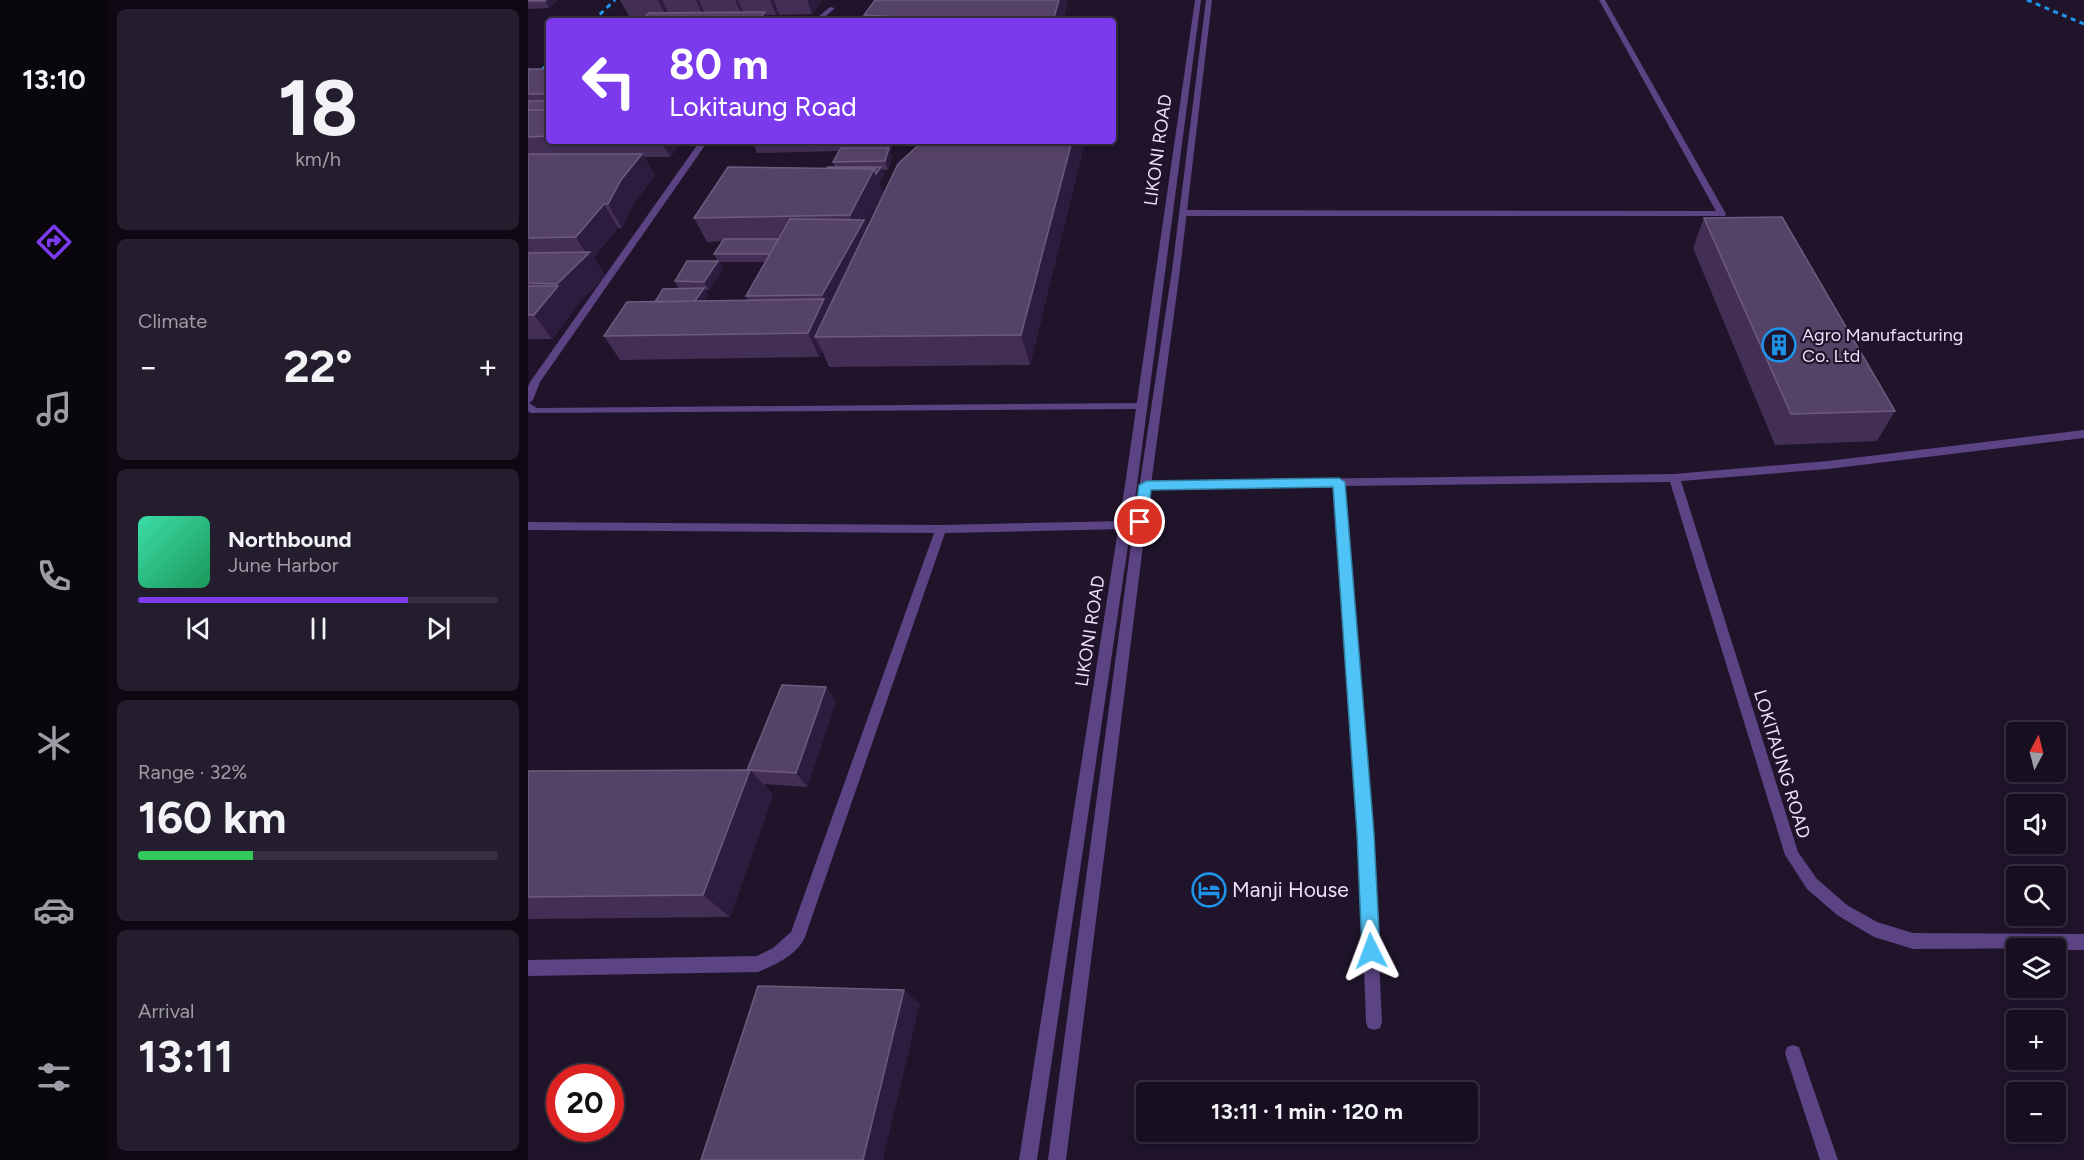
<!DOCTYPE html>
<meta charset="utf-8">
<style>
body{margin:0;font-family:Figtree,sans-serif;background:#241d2d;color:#f1f3f6;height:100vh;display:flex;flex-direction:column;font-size:22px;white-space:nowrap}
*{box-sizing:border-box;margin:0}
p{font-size:20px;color:#9e9ca5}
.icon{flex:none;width:33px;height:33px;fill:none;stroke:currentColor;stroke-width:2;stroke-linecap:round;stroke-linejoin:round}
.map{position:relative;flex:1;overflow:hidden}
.details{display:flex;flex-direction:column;gap:9px;padding:9px;background:#0d0812;width:420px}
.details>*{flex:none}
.top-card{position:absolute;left:18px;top:18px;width:570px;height:126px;border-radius:6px;box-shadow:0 3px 9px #0003,0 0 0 2px #362f3e;background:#7c3aed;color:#fff;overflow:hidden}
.needle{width:39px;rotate:7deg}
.controls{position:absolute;left:1478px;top:722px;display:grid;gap:12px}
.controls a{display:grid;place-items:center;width:60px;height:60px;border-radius:6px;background:#170f20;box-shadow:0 3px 9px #0003,0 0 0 2px #362f3e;font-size:30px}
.speed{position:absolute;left:18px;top:1064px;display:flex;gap:12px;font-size:30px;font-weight:700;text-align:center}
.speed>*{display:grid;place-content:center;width:78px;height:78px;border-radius:50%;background:#170f20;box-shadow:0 3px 9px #0003,0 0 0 2px #362f3e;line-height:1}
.speed .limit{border:9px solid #d22;background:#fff;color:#111}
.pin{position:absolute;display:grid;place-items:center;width:51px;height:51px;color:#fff;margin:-26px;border:3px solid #fff;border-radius:50%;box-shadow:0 2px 6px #0007}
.me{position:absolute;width:66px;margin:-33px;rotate:357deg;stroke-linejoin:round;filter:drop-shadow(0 0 4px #0008)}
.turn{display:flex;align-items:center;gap:21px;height:126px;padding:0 24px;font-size:27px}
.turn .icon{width:78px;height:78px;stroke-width:2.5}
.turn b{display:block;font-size:42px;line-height:51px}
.big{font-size:45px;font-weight:700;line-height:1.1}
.details .widget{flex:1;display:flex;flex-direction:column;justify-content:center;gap:9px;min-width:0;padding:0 21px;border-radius:9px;background:#241d2d}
.details .dial{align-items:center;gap:0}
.dial b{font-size:78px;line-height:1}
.song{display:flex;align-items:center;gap:18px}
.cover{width:72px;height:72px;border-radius:9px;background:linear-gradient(135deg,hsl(160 70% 55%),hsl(150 70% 35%))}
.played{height:6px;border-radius:3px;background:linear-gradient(90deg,#7c3aed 75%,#362f3e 75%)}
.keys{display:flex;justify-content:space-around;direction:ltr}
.heat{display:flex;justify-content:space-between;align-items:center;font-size:33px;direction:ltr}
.charge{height:9px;border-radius:4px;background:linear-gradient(90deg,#34c759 32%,#362f3e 0)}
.trip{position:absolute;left:608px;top:1082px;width:342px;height:60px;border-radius:6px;background:#170f20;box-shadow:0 3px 9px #0003,0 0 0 2px #362f3e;font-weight:700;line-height:60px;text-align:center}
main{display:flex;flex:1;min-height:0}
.tabs{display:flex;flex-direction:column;width:108px;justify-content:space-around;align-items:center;background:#09060d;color:#9e9ca5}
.tabs .icon{width:42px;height:42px}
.tabs .active{color:#7c3aed}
.tabs b{font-size:27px;color:#f1f3f6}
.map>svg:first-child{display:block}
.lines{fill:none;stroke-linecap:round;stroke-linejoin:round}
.service{fill:#5b4384;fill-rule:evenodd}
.tertiary{fill:#5b4384;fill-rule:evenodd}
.rail{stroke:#1e93e9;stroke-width:3;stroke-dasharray:5 4.5;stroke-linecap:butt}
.wall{fill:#432f56;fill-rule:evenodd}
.shaded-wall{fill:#2d1c3d}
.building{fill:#554267;stroke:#6d5b7f;stroke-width:1.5}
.route{fill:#4fc3f7;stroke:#337fa1;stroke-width:1.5}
.labels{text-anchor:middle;stroke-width:4.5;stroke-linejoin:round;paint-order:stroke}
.street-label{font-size:18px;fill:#ece0fc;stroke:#1f142a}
.poi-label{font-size:18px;fill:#ece0fc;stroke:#1f142a;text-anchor:start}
.near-poi-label{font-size:21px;fill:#ece0fc;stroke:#1f142a;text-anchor:start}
</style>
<main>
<nav class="tabs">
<b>13:10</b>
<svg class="icon active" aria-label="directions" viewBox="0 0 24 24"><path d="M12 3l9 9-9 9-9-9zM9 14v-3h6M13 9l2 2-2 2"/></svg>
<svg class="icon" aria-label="music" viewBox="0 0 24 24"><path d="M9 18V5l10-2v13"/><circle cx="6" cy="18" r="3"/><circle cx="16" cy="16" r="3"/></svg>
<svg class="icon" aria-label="phone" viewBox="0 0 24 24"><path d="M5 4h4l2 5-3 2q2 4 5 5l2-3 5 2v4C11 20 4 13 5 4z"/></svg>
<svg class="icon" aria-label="climate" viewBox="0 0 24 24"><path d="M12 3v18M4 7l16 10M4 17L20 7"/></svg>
<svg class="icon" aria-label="car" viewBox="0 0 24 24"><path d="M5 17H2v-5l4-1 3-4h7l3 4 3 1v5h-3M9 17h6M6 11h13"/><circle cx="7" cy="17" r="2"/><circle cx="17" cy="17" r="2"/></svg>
<svg class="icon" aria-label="filters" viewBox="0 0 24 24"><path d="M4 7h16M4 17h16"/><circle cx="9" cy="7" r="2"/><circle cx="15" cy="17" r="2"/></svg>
</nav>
<section class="details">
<div class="widget dial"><b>18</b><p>km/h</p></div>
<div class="widget"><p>Climate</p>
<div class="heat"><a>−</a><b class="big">22°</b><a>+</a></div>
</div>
<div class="widget">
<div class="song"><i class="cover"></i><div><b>Northbound</b><p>June Harbor</p></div></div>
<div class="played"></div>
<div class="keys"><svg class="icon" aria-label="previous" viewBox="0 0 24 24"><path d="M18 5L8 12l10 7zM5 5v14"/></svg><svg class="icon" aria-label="pause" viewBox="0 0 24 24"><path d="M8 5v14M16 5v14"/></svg><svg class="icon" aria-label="next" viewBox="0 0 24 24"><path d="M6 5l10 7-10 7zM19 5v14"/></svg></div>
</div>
<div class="widget"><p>Range · 32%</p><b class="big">160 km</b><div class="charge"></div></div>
<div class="widget"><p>Arrival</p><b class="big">13:11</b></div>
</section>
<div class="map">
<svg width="1556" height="1160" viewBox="0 0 1556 1160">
<rect width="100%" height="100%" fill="#1f142a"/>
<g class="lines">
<path class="service" d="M1071,0H1077L1198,214L1197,216H655L651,213L655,210L1188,211Z
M302,7L307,8L292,21H285Z
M172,141H180L12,382L5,400L1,403L9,408L614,403L619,406L614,409L3,413L0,411V387L2,382Z
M1556,430V438L1300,469L1153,481L1270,852L1289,879L1319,905L1349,922L1385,933L1556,934V950H1527V948L1385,949L1346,937L1309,915L1279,889L1257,855L1142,482L817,486L845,834L854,1022L852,1028L846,1030L840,1028L838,1022L831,834L806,486L618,489L612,485L618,481L1146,474L1300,461Z
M597,521L603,525L597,529L417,533L277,937C269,955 247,965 230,972L0,976V960L229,956L245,948L263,932L406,533L0,530V522L413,525Z
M1265,1045L1271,1047L1273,1053L1310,1160H1292L1257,1053L1259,1047Z"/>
<path class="tertiary" d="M667,0H673L609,485L509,1160H491L597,485Z
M678,0H684L652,270L618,522L538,1160H520L606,522L644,270Z"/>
<path class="rail" d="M1499,0L1556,24
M65,21L87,0
M0,83L21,63"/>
</g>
<path class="wall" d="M0,0H30L21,8L0,9Z
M92,0H294L284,14L251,15L250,12L248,15H238L241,21L114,20L118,16H101Z
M347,0H540L535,21H337L336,15Z
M21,54V66L17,58Z
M0,69H21V141H154L142,157H116L127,176L106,203L94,228H90L66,257L77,276L46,308L47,309L24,339H0Z
M224,141H366L363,150H362L364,157L360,170H354L356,175L351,182L355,192L338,224L339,228L395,141H557L502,365L301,367L294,351L291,357L92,360L76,336L151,289L147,281L190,261L186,254L194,241L179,242L166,218L299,168L307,167L305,162L311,151L229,153ZM191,262H237L218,296L220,300L177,301L180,296L177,290H181L195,269Z
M1176,218L1367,411L1349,441L1247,445L1165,248Z
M298,687L308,702L279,787L236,784L245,795L202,917L0,919V771L219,770Z"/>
<path class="shaded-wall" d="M18,0H30L21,8L17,1Z
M130,0H134L141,14L138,16Z
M168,0H171L177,14L175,16Z
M207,0H210L216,14L214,16Z
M242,0H246L250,12L248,15Z
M279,0H294L284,14Z
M531,0H540L535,21H525Z
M237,12L241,21H230Z
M133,141H154L142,157Z
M360,141H366L363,150Z
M544,141H557L502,365L493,335Z
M361,148L364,157L360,170L357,161Z
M114,154L127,176L106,203L94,228L80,204L93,180Z
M353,167L356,175L351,182L355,192L338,224L345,243L287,337L294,351L291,357L280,333L296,300L294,295L329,233L322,215L346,169Z
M76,204L90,228L66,257L77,276L46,308L47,309L24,339L6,315L30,286L29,284L59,255L48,237Z
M190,261L195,269L181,290L176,282Z
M176,288L180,296L166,319L161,311Z
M298,687L308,702L279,787L268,773Z
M222,770L245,795L202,917L175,895Z
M376,990L392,1004L355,1160H335Z"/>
<path class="building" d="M0,0H18L17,1H0Z
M347,0H531L525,21H454L336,15Z
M237,12L230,21H113L121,13Z
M81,20H114L113,21H80Z
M0,69H21V94H0Z
M0,101H21V110H0Z
M0,110H21V136L0,137Z
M395,141H544L493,335L287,337L370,164Z
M313,148H361L357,161L305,162Z
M0,154H114L93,180L80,204H76L48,237L0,238Z
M200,167L346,169L322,215L166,218Z
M300,167H353L348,174L346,169L299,168Z
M1254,217L1367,411L1263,414L1176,218Z
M262,219L336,220L294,295L218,296Z
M196,239H250L242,254H186Z
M62,252L29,284L0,283V253Z
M159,261H190L176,282L147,281Z
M0,286H30L6,315H0Z
M176,288L167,301L127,302L135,289Z
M296,299L280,333L76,336L99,302Z
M254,685L298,687L268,773L219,770Z
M222,770L175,895L0,897V771Z
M230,986L376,990L335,1160H173Z"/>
<path class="route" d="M811,478L817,482L846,834L852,951L849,957L843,960L837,957L834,951L829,834L805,487L623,490L619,522L612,527L606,522L611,485L618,481Z"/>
<defs>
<symbol id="building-ring" viewBox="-11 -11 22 22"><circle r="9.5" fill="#1f142a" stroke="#1e93e9" stroke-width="1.5"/><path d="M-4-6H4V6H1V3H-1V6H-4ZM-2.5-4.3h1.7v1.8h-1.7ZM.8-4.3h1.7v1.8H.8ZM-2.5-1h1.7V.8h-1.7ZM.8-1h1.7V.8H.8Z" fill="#1e93e9"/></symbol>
<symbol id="hotel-ring" viewBox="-11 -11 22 22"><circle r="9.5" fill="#1f142a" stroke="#1e93e9" stroke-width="1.5"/><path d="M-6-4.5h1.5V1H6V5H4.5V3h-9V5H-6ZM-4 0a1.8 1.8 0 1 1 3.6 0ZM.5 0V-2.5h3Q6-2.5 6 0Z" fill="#1e93e9"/></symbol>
</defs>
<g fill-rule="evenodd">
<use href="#building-ring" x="1232" y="326" width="38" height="38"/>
<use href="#hotel-ring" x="662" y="871" width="38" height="38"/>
</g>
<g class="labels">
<g class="street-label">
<text transform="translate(630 150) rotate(-82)" y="6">LIKONI ROAD</text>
<text transform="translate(562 631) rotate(-81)" y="6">LIKONI ROAD</text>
<text transform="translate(1254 764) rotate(73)" y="6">LOKITAUNG ROAD</text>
</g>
<g class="poi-label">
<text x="1274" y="341">Agro Manufacturing<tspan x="1274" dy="21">Co. Ltd</tspan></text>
</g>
<g class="near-poi-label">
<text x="704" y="897">Manji House</text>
</g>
</g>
</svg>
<div class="controls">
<a><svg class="needle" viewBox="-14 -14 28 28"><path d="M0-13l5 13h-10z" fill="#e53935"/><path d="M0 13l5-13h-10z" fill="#9e9ca5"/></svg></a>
<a><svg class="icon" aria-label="sound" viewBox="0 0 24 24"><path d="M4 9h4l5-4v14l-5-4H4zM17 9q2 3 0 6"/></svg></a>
<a><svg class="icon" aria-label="search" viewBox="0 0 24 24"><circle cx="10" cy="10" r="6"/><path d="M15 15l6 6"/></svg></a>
<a><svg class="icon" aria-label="layers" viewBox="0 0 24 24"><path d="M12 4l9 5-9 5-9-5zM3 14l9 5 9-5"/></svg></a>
<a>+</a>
<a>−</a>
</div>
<div class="speed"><div class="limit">20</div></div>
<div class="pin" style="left:612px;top:522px;background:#d93025"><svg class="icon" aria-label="arrive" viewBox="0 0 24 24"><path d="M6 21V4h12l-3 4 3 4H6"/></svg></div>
<svg class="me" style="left:843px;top:951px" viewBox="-20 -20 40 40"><path d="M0-17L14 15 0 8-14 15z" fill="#4fc3f7" stroke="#fff" stroke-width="4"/></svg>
<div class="trip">13:11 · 1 min · 120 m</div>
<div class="top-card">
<div class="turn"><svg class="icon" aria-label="left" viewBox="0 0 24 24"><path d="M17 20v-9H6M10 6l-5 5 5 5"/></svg><div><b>80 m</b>Lokitaung Road</div></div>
</div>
</div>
</main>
